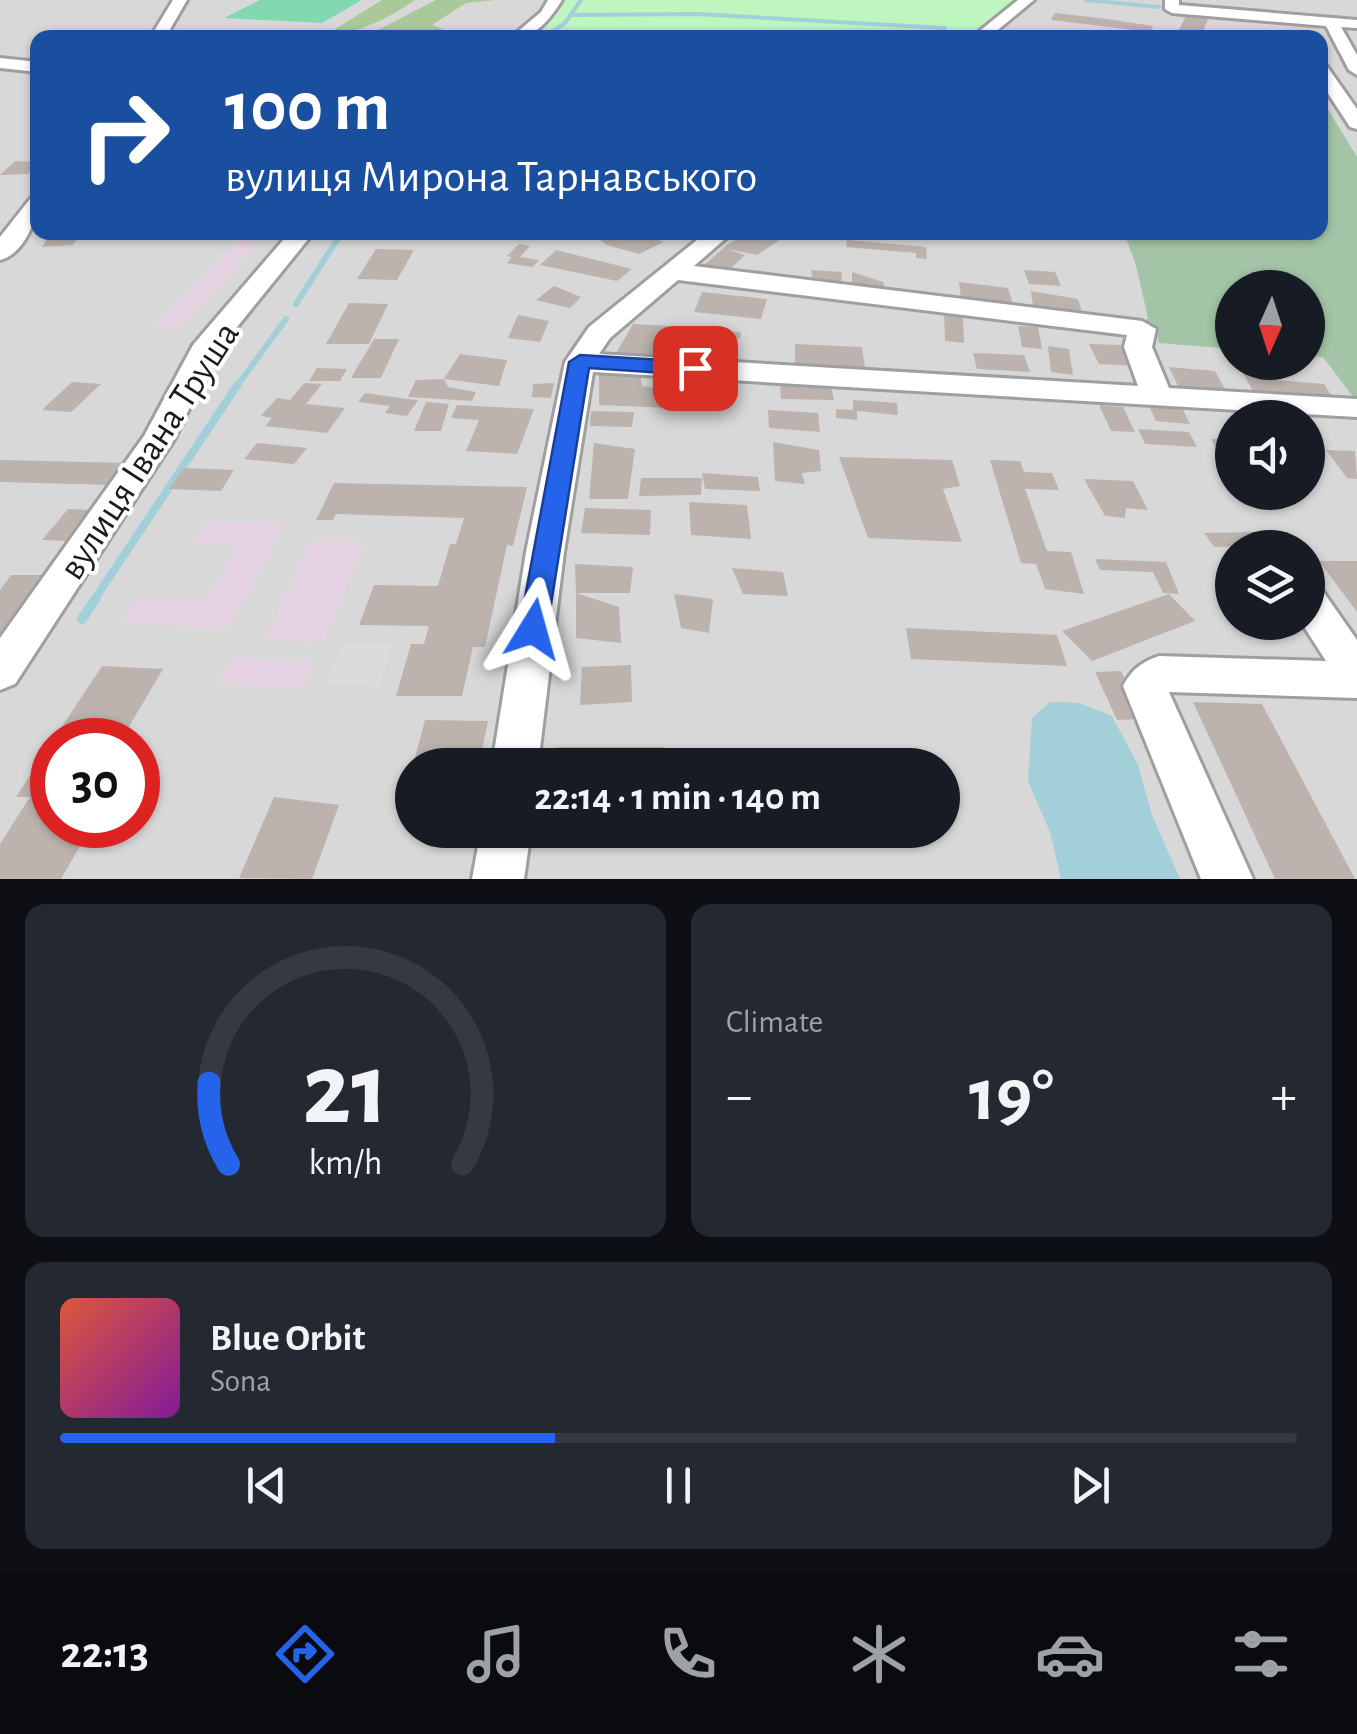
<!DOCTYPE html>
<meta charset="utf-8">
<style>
body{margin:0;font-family:"Alegreya Sans",sans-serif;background:#242831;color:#f1f3f6;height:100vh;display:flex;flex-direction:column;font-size:38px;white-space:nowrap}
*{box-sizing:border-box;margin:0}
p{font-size:32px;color:#9ea1a6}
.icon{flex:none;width:55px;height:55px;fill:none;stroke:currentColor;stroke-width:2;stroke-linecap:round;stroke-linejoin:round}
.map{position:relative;height:879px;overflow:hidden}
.drawer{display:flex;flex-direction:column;gap:25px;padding:25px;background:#0d0f14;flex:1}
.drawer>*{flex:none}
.guide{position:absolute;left:30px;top:30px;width:1298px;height:210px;border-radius:20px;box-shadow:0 2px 8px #0004;background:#1a4fa0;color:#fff;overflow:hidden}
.needle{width:65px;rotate:183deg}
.tools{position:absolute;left:1215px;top:270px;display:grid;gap:20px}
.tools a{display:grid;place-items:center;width:110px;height:110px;border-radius:50%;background:#171b24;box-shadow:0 2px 8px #0004;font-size:50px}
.speed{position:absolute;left:30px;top:718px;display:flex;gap:20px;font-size:50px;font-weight:700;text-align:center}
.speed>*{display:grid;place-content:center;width:130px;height:130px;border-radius:50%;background:#171b24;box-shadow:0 2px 8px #0004;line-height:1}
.speed .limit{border:15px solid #d22;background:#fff;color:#111}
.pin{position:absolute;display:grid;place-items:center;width:85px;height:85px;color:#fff;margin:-42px;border-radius:20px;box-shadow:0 5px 15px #0006}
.me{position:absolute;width:110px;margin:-55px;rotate:8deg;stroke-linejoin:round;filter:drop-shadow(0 0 8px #0008)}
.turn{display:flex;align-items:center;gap:35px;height:210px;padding:0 30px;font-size:45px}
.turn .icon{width:130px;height:130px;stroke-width:2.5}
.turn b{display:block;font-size:70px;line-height:85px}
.big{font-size:75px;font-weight:600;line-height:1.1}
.drawer .card{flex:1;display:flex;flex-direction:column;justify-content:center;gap:15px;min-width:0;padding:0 35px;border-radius:20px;background:#242831}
.drawer .dial{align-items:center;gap:0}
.dial svg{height:260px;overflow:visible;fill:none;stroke:#363941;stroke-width:7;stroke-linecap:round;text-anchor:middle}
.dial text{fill:#f1f3f6;stroke:none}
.song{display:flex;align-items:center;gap:30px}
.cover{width:120px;height:120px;border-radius:15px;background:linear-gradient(135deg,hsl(10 70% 55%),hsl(290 70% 35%))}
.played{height:10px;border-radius:5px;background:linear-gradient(90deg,#2563eb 40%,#363941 40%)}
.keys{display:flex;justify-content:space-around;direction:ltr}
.heat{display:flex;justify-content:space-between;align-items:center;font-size:55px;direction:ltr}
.drawer .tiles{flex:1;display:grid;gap:25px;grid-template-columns:1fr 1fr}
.card:last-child{grid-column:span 2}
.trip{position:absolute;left:395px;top:748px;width:565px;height:100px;border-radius:50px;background:#171b24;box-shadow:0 2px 8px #0004;font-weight:600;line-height:100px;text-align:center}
.tabs{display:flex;height:160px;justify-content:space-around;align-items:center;background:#090b0e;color:#9ea1a6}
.tabs .icon{width:70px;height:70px}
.tabs .active{color:#2563eb}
.tabs b{font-size:45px;color:#f1f3f6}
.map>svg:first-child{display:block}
.residential{fill:#d9d8d8;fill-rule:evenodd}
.industrial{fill:#e5d3e3}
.forest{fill:#aac998}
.cemetery{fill:#a3c4a6}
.park{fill:#bff5bf}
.pitch{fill:#82d8b0}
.parking{fill:#dbdbdb}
.water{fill:#a3d0d8}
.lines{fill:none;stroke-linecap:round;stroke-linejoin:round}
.stream-far3{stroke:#a3d0d8;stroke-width:4}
.stream-far2{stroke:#a3d0d8;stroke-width:6}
.stream-far1{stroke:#a3d0d8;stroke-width:8}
.stream{stroke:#a3d0d8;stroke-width:10}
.building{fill:#bcb3ae}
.minor-casing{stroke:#9f9f9f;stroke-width:6}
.minor{fill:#fff;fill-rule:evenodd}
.route{fill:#2563eb;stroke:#184099;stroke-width:2.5}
.labels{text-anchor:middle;stroke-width:8;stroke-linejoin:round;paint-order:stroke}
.street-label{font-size:38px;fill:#1b1b1b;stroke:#fff}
</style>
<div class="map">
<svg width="1357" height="879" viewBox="0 0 1357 879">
<rect width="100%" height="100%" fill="#ece7e1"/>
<path class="residential" d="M0,0H1357V879H0ZM38,38H1320V232H38ZM1232,288H1308V362H1232ZM1232,418H1308V492H1232ZM1232,548H1308V622H1232ZM52,740H138V825H52ZM412,765H942V830H412Z"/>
<path class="industrial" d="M246,232L267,233L177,329L153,328Z
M207,522L284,524L229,628L122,624L139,598L207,599L239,545L193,543Z
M312,540L365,542L323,642L264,641Z
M232,657L313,662L301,688L218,683Z"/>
<path class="forest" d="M382,0H415C378,26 343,38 299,37L329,33Z
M436,0H495L466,3L432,25L449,32L442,37H364Z"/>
<path class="cemetery" d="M1320,96L1357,157V402L1323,357L1308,356V288H1232V349L1159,343L1155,328L1142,324L1148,318L1136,265L1124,233L1320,232Z"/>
<path class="park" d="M555,0H1027L978,37L517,38L537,24Z"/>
<path class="pitch" d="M260,0H362L322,23L224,18Z"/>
<path class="parking" d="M342,644L392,645L379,686L326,684Z"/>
<path class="water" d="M1050,702L1079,703L1112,716L1138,765L1152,815L1180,879H1061L1050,832L1028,781L1032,718Z"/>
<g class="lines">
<path class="stream-far3" d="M1086,0L1159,7
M570,15L697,14L945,28
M543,38L565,23L581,0"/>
<path class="stream-far2" d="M296,304L342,232
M237,386L286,319"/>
<path class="stream-far1" d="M94,600L238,384"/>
<path class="stream" d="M82,619L96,598"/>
</g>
<path class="building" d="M1055,13L1107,19L1153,26L1151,32L1051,20Z
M1187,14L1209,17L1202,33L1179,30Z
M15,161L38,162V164L28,174L0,175Z
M52,232H82L73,245L42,247Z
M590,232H634L664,242L639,254L607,245Z
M750,232L781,239L757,255L727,249L745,255L728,271L703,266L727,245Z
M847,240L926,247L927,259L916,258V253L846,247Z
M519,244L530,246L520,257L539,260L533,267L507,263L512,257L507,256Z
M376,249L414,250L397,280L357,279Z
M556,250L632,269L617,281L540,265Z
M811,270L842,272L841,284L813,281Z
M1024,270L1055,272L1061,286L1029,284Z
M852,272L883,282L885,290L852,286Z
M959,282L1008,288L1013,304L961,299Z
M554,286L581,297L570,308L536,300Z
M1031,291L1078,299L1082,312L1033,306Z
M702,292L767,299L761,319L694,312Z
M349,303L388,304L369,344H326Z
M944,314L963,316L964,343L945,341Z
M518,315L549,321L540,342L508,338Z
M633,324L669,326L654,356L616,353Z
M1018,326L1038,327L1042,349L1022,347Z
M670,328L741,332L740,339L668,336Z
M374,339H399L381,378H351Z
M795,344L862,347L865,368L795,365Z
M1089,344L1122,345L1133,366L1099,364Z
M1048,346L1069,349L1073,375L1051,372Z
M973,353L1024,355L1030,372L977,369Z
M460,354L507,360L499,386L444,379Z
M1237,362H1265L1276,380L1324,384L1334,399L1254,393Z
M1169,367L1215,371L1226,391L1179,388Z
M317,368L347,369L340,381H309Z
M599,368L640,370L642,386L668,390L669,408L599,405Z
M444,379L448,387L476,392L472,401L408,397L416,380Z
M72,382L101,384L71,412L42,410Z
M830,382L834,400L781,399L780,383Z
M304,383L322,384L306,404L345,408L327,433L265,426L272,418L261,416L277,398L290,400Z
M554,383L551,398L532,397L533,384Z
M365,393L407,399L418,400L407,416L385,413L390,406L358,402Z
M853,400L897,403L898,415L857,411V420L836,418V409L853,410Z
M426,402L449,404L441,431H414Z
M1147,402L1180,404L1190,424L1156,421Z
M457,405L534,409L517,454L466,451L479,420L451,418Z
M1099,405L1123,407L1135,432L1111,431Z
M768,410L818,413L820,432L769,428Z
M591,411L634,412L632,427L590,426Z
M1138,429L1189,432L1197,447L1145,444Z
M1211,439L1232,440V471H1229Z
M773,442L819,450L821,471L802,473L805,484L775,481Z
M257,443L307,448L294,464L244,459Z
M594,443L635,449L628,499H589Z
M1326,450L1355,451L1357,479L1347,478Z
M839,457L952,460L960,486L943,489L962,542L868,538Z
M990,460L1020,461L1024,472L1052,473L1059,490L1025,489L1047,551L1071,552L1084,594L1045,589L1036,564L1021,563Z
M0,461L1,460L130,463L114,485L0,482Z
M184,468L234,470L221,491L169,489Z
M702,473L758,477L760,491L705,489Z
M641,478H702L701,495L639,496Z
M1084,479L1133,481L1148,510L1126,508L1125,518L1105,516Z
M334,483L527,487L513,546L507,545L485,647H473L462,696H396L411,644H424L429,626L359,625L374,585L438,586L450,544H456L464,518L336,514L333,520H316Z
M689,502L747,505L751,539L691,535Z
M585,508L651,510L650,535L581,533Z
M68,509L94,510L69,541L42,540Z
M1261,532L1271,546L1214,547L1204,533Z
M1095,559L1166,562L1179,594L1163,593L1153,572L1100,570Z
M1319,561H1357V612Z
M575,564L633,567L630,593H576Z
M732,568L783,572L788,596L743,594Z
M11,575H46L0,637V590Z
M576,593L619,607L621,643L576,638Z
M674,594L713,599L709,633L681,628Z
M1169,594L1195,621L1092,661L1062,631Z
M906,628L1057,635L1067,666L911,659Z
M631,665L632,702L580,705L582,667Z
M102,666L163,669L121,740H53Z
M1121,671L1144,719L1117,720L1095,672Z
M1193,702L1262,704L1355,879H1275Z
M425,720L488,721L479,765H413Z
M52,742V825H92L61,879H0V844L30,797H16Z
M556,747H664V765H554Z
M862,761V765H782V762Z
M274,797L339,805L312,879L239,878Z"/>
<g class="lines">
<defs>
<path id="minor" d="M173,0H187L165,38H150Z
M548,0H562C549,21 535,38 510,38L541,12Z
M1018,0H1034L988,38H971Z
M1165,0H1179V5L1357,20V28L1341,27L1357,55V75L1349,70L1326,26L1172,13L1165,9Z
M0,58L38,62V72L0,68Z
M1320,63L1326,65L1357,109V129L1350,127L1320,81Z
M38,197C38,219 24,254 0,260V237L30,199Z
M290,232H314L216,353L175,438L15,684L0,690V638L144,436L193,345Z
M707,232H733L694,266L1142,321L1156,329L1152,347L1169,388L1357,399V417L593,372L564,552L538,765H492L526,552L565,362L589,327ZM678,280L1127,335L1124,347L1138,386L599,354L610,338Z
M1308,586L1322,590L1357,640V698L1169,692L1253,879H1201L1123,686C1132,669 1142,662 1159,656L1326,661L1301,622H1308Z
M481,830H531L524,879H472Z"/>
</defs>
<use href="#minor" class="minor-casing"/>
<use href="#minor" class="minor"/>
</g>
<path class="route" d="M580,355L695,362L706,368L695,375L589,368L547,629L543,637L533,640L523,637L519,629L569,362Z"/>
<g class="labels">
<g class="street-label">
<text transform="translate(148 450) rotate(-57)" y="13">вулиця Івана Труша</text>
</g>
</g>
</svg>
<div class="tools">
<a><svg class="needle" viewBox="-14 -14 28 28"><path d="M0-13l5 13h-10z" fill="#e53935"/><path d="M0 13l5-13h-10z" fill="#9ea1a6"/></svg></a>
<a><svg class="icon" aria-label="sound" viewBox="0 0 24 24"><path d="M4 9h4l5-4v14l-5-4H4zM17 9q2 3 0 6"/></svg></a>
<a><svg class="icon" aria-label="layers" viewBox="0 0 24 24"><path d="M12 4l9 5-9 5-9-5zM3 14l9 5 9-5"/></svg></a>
</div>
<div class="speed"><div class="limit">30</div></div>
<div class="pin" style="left:695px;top:368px;background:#d93025"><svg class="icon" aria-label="arrive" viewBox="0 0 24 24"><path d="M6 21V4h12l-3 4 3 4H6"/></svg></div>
<svg class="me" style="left:533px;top:629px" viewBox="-20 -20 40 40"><path d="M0-17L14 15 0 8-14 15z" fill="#2563eb" stroke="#fff" stroke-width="4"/></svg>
<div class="trip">22:14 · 1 min · 140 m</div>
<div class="guide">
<div class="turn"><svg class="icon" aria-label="right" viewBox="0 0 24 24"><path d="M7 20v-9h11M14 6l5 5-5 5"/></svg><div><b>100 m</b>вулиця Мирона Тарнавського</div></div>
</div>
</div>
<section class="drawer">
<div class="tiles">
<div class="card dial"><svg viewBox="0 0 100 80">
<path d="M14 69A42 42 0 1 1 86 69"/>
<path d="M14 69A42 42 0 0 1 8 44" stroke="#2563eb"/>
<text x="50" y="56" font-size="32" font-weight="700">21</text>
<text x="50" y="72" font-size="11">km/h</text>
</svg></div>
<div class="card"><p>Climate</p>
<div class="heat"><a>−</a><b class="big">19°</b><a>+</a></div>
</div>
<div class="card">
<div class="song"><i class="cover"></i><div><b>Blue Orbit</b><p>Sona</p></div></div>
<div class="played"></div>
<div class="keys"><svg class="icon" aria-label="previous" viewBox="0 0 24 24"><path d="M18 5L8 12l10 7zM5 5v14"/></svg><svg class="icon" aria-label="pause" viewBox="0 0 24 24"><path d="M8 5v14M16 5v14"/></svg><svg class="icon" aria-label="next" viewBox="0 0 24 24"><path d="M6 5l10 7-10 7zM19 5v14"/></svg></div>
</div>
</div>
</section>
<nav class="tabs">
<b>22:13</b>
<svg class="icon active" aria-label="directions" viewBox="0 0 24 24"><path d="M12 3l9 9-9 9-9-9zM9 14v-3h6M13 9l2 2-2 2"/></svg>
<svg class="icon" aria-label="music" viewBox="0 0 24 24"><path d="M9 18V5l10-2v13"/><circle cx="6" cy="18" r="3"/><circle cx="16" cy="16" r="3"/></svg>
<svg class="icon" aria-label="phone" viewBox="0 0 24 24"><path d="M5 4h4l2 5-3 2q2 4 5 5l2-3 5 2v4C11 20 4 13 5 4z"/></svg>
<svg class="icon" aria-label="climate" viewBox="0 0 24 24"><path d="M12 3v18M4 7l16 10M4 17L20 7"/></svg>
<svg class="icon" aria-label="car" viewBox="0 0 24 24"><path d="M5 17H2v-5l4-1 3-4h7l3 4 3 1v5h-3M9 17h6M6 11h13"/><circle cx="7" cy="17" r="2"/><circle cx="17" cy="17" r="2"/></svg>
<svg class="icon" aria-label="filters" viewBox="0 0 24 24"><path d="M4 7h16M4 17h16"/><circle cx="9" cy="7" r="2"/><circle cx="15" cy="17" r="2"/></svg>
</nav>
